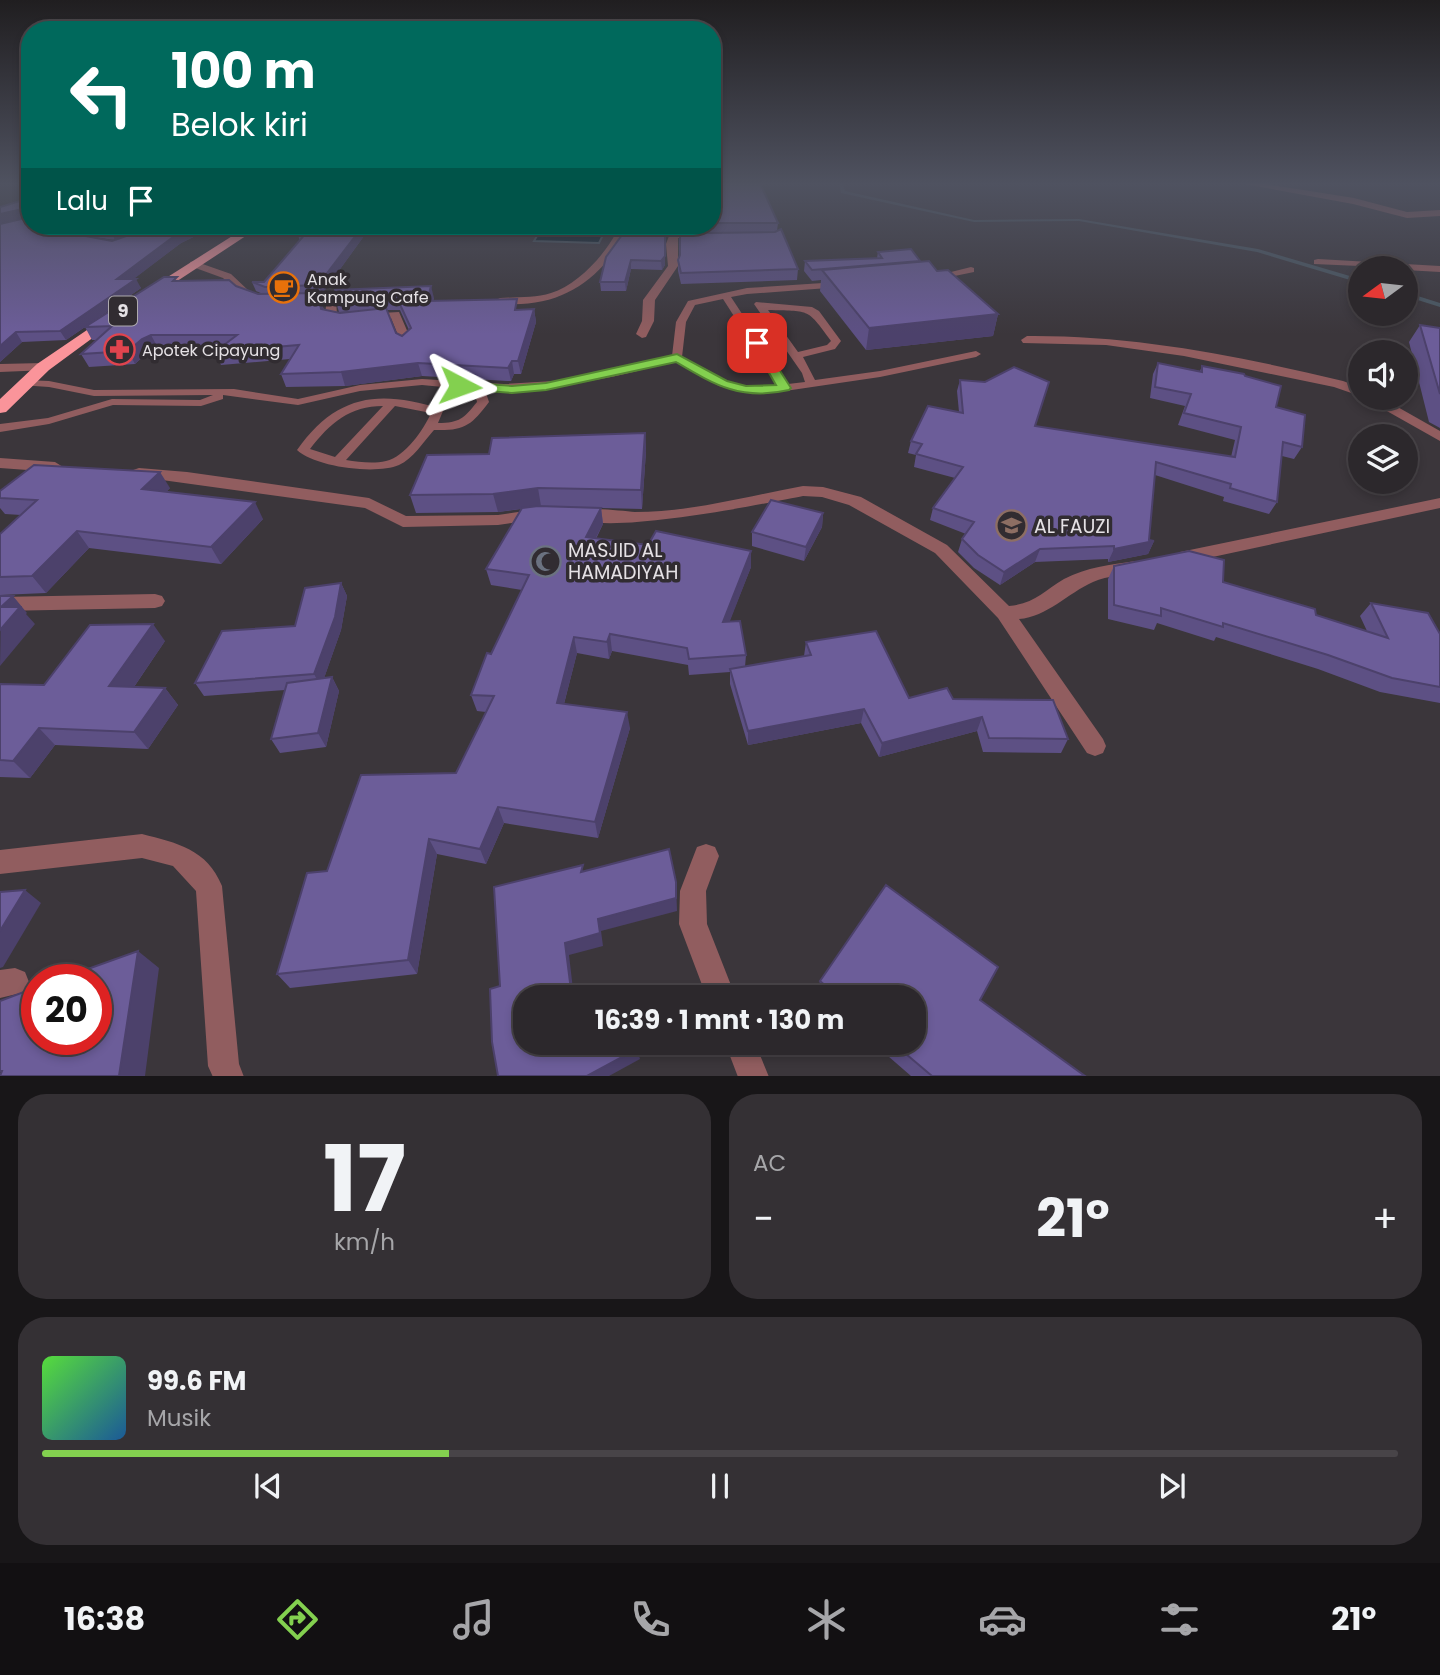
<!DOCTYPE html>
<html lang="id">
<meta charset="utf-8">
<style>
body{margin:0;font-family:Poppins,sans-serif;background:#343034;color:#f1f3f6;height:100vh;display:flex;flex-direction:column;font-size:26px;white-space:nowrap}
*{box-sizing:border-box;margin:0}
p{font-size:23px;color:#a6a6a9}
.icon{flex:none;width:38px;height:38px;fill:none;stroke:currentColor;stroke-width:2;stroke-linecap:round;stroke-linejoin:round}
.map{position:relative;height:1076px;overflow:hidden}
.drawer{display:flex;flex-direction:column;gap:18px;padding:18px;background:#181618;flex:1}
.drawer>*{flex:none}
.top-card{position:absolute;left:21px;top:21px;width:700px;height:214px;border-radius:28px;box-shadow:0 4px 10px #0003,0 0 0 2px #484448;background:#00695c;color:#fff;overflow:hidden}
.needle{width:46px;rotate:255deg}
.buttons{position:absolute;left:1348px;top:256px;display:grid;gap:14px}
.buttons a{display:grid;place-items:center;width:70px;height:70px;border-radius:50%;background:#2c282c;box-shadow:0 4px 10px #0003,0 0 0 2px #484448;font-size:35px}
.speed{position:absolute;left:21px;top:964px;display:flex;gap:14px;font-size:35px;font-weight:700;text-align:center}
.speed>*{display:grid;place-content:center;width:91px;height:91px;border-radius:50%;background:#2c282c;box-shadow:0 4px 10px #0003,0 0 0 2px #484448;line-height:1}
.speed .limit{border:10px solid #d22;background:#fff;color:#111}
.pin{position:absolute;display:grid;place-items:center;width:60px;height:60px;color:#fff;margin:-30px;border-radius:14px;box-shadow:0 4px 10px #0006}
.me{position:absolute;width:77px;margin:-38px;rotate:94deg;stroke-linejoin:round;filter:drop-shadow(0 0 5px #0008)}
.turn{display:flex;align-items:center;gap:24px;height:147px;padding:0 35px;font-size:32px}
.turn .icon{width:91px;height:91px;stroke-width:2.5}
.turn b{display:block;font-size:49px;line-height:60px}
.then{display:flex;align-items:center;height:66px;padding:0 35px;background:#0003;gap:14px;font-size:26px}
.big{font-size:52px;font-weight:700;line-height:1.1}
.drawer .tile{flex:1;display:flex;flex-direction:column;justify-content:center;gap:10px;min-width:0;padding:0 24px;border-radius:28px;background:#343034}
.drawer .dial{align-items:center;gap:0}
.dial b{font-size:91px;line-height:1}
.song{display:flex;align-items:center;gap:21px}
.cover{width:84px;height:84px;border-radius:10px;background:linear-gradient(135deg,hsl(110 70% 55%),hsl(210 70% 35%))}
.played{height:7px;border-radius:4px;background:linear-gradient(90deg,#83d04f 30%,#484448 30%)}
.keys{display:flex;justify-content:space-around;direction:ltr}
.heat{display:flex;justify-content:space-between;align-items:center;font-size:38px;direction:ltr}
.drawer .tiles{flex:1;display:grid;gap:18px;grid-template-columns:1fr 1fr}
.tile:last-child{grid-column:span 2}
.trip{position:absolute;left:513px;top:985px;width:413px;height:70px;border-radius:28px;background:#2c282c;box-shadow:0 4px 10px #0003,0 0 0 2px #484448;font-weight:700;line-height:70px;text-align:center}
.tabs{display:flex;height:112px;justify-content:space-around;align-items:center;background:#121012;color:#a6a6a9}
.tabs .icon{width:49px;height:49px}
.tabs .on{color:#83d04f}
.tabs b{font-size:32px;color:#f1f3f6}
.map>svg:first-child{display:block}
.water{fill:#071e2a;stroke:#4a5862;stroke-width:2}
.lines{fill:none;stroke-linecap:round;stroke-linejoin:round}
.stream{fill:#4a5862;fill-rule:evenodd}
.lane{fill:#915d5f;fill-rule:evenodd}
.street{fill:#915d5f;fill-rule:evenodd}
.highway{fill:#fa949a;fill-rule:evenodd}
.wall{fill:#5d5084;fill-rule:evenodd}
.shaded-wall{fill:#4c416b}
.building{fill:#6c5d99;stroke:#4c416b;stroke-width:2}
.route{fill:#83d04f;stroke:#558733;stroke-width:2}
.labels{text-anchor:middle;stroke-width:7;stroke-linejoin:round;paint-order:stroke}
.far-poi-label{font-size:16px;fill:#e5e1e5;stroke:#312c31;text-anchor:start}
.shield{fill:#312c31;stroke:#afabaf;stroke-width:2}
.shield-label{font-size:18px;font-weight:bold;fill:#e5e1e5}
.poi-label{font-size:19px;fill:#e5e1e5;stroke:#312c31;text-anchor:start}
</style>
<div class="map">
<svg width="1440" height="1077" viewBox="0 0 1440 1077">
<rect width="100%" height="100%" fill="#3b363b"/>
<path class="water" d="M543,226L607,227L599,243L534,241Z"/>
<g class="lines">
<path class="stream" d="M839,183H843L845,191L974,220L1079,219L1258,249L1360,279V283L1257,252L1079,221L974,222L841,193Z
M1405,292L1440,303V307L1405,296Z"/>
<path class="lane" d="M207,226H222L248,232L244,234Z
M971,267L974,268V272L935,280L931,277Z
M838,282L841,283V287L747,294L731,297L788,384L805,382L802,373L754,304L756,302L812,307L819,311L841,341L835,349L803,357L815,380L880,371L976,351L981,354L976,357L880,377L785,391L745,393L719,386L676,361C613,378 550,392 485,390L489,402C471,426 464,431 434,430C424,441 413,459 399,465C376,475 315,467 297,450C336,395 378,389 441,409L443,411L438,423C460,423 464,418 477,402L474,390L422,385L360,391L298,405L223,395V399L201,406L113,405L49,424L0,432V424L48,418L112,399L200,400L213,395L94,396L49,387L20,385V381L24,380L49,381L94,390L234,389L298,399L360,385L422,379L504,384L554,381L604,372L672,356L676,322L688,301L747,288ZM723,299L778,385L745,387L727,382L682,357L686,322L695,305ZM768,310C809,312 806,306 831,341L827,345L798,352ZM383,406L335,457L310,449C330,423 350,406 383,406ZM395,406L431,413C424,429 405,457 386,461C373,464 359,462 346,460Z"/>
<path class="street" d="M1239,183H1259L1354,198L1407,212L1440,210V216L1407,218L1353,204Z
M613,226H623L626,233C603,275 569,302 521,304C512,304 501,306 494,301L500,298C517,297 535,298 551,293C577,285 603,257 616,233Z
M644,226C653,226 702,233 708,237L703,240L678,238V266L655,300L654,321L646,337L642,338L636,334L642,321L643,300L668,266L666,244L669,236Z
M1318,259L1440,266V272L1405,270V268L1314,264V260Z
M194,261L231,274L250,292L263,298L257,301L242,296L223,278L190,266V262Z
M299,299L336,301L337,314L345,315L399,312L412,342L406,346L402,345L391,318C371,320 341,328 325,317L326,306L295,304L293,302Z
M1027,336C1134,335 1239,356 1343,381L1360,387V396L1334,387L1184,356L1106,345L1023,343L1021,340Z
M43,363L50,367L48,370L0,372V364Z
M1362,397H1380L1440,431V441Z
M0,458L55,462L63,467L55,472L0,468Z
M139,468L187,472L369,498L406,516L498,515L538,509L546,514L538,519L498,525L403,527L365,508L133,476L131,473L133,470Z
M803,486L823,487L861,497L947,545L1009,606C1034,604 1044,591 1064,579C1087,567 1110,565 1135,561L1141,563L1144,567L1141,571C1126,576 1108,575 1093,582C1068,593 1047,617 1019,619L1103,739L1106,746L1103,753L1095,756L1087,753L998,618L935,553L849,505L822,497L803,496C768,503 592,539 572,515C580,505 621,511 635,512C691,512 748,496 803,486Z
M1440,498V508L1180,564L1171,558L1180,552Z
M155,594L162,596L165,601L162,606L155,608L0,611V597Z
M142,834C177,843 207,849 222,886L239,1064L244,1077H213L208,1066L196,891L173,866L142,858L0,874V850Z
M706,844L715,847L719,856L706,891L707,924L736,998H707L679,924L680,891L697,847Z
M15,968L25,972L29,982L25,992L0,998V970Z
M725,1043H755L769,1077H738Z"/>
<path class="highway" d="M248,226H261L156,295L151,296L144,292Z
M112,313L119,317L117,320L49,370L6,412L0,413V399L37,364Z"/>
</g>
<path class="wall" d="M712,183L778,223L777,231L798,269L797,280L681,284L678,271V260L749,233L710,232L673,227V226H712Z
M30,198V226H208L210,229L181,243L133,279L141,288L85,327L179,280L236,286L258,294H263L256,291L252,282H264L300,241L297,232L364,236L322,294L319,295L324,310L340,313L361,311L339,312L335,299V290L434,298L433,301L519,310L534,309L536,322L521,374H514L511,381H507L422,376L345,386L286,387L281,374L290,359L221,365L215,352L220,348H158L149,351L135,364L89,367L81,354L97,340H92L85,327L66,340L22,342L0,362L26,217L0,223V207ZM79,235L114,240L112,241ZM386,310H400L409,330L402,336L396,333Z
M523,226H537L533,231Z
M661,235L665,265L662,270L631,269L626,291H601L600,282Z
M878,252L920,261L937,271L998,314L993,336L866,350L820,291L821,280L812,281L804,271L805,261L877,258Z
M1420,325L1440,328V428L1429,422L1409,342Z
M1158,363L1200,371L1202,366L1245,376L1276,407L1302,447L1294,459L1282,456L1277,502L1269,514L1223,501L1224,497L1155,475L1149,540L1154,541L1148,554L1108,562V559L1035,562L1000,585L974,568L958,552L962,539L966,534L930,520L933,508L955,478L914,467L916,455L908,453L911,441L959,412L957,391L960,380L1035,426L1231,457L1235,440L1178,425L1185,406L1150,398L1153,374Z
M645,433L646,451L642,509L601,508L603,524L596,539L648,545L751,551V567L729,622L746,655L745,667L804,656L806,642L909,698L953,699L1068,739L1061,753L983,752L977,731L879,757L861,723L748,745L730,684V672L689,675L688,665L612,651L609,659L577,653L564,704L630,728L598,838L504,823L486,864L437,854L417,974L290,988L277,974L327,871L456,773L486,712L477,711L471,695L522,590L491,585L486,569L521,509L498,512L416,513L410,495L489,454Z
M170,488L166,492L263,519L221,564L89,548L46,593L0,595V534L21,515L5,514L0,508V491Z
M823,513L822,527L804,561L752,546V532Z
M1114,566L1223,582L1316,615L1367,631L1360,616L1371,603L1440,634V703L1380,692L1318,669L1216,637L1214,641L1157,623L1154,630L1108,619V579Z
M341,583L347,596L341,630L324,678L332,677L339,691L326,747L280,753L271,739L285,690L204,696L195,683L295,626Z
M165,641L134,687L165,688L178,705L148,749L55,745L30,778L0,777V684L44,685Z
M820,981L980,1000L1085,1076H911L873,1043H914V998H820L817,995Z"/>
<path class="shaded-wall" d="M27,208L30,216L0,223V214Z
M64,226H65L69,233L58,231Z
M129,226H158L115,240L111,232Z
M196,226H208L210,229L181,243L122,288L117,279L177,234Z
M363,226H375L364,236L322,294L318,285Z
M665,238V265L662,270L661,261Z
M631,260V269L626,291L625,282Z
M136,279L141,288L66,340L60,331Z
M431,286L434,298L430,314L427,301Z
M319,295L323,307L325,322L321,309Z
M534,309L536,322L521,374L518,361Z
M998,314L993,336L866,350L869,328Z
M16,332L22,342L0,362V346Z
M151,335L158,348L149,351L135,364L128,351L142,339Z
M512,361L514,374L511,381L508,368Z
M418,363L422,376L345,386L341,372Z
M645,433L646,451L642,509L641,490Z
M160,472L170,488L152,506L142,489Z
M538,488L541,506L498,512L493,494Z
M255,502L263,519L221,564L211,547Z
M601,508L603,524L588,553L586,537Z
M823,513L822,527L804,561L806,547Z
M77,531L89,548L46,593L32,576Z
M1154,541L1148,554L1108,562L1114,549Z
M1040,549L1035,562L1000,585L1004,572Z
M751,551V567L723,639V622Z
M341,583L347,596L341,630L321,687L314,674Z
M13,596L27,613L26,614L35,624L0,666L1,607Z
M153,624L165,641L123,703L109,686Z
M610,634L612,651L609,659L607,642Z
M574,637L577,653L560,719L557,703Z
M332,677L339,691L326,747L318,733Z
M165,688L178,705L148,749L134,732Z
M864,709L861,723L748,745V731Z
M627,712L630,728L598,838L595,822Z
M982,717L977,731L879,757L882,743Z
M39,728L55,745L30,778L13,761Z
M498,807L504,823L486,864L480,849Z
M429,839L437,854L417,974L408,960Z
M676,882L677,911L601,931L603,946L569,955L574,998H572L565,943L598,919Z
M25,890L41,903L3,967L0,968V931Z
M138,951L159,968L145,1076H119Z
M637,1049L640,1059L609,1076H587Z"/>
<path class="building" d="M712,183H760L778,223H712Z
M30,198V226H64L58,231L112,241L155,226H196L177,234L117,279H136L60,331L16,332L0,346V224L26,218L27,208L0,214V207Z
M69,226H129L111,232Z
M306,226H363L318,285L265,287L252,282H264L307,232H297Z
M781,229L798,269L681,273L678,260L680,255V231L710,233L775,232Z
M665,230V256L661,261L631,260L625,282H600L606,257L622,235H661Z
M911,249L920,261L812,270L805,261L882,258L878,252Z
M929,261L937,271L948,270L998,314L869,328L822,270Z
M164,277H177L173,281L229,280L236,286L258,294L316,293L319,295L321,309L340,313L386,308L396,333L402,336L411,328L397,298L335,299V290L431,286L427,301L517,299L515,310L534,309L518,361H512L508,368L418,363L341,372L281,374L299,345L215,352L237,335H151L142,339L128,351L81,354L112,326L85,327Z
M1420,325L1440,328V394Z
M1158,363L1202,372V366L1244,374L1245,376L1281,386L1276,407L1305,415L1302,447L1283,442L1277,502L1230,488L1231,484L1156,462L1149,540L1154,541L1114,549V546L1040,549L1004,572L978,555L962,539L974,522L933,508L963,467L916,454L922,444L911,441L928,406L963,413L960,380L985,382L1014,367L1049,382L1035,426L1235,457L1241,427L1184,413L1191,394L1155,387Z
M645,433L641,490L538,488L493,494L410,495L427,455L489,454L492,438Z
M34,465L160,472L142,489L255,502L211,547L77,531L32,576L0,577V534L37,500L0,498V491Z
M771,500L823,513L806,547L752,532Z
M538,506L601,508L586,537L648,545L656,531L751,551L723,622L740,621L746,655L689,659L687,648L610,634L607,642L574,637L557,703L627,712L595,822L498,807L480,849L429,839L408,960L277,974L307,873L327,871L361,775L456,773L494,696L471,695L487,653L491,654L529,575L486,569L522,508Z
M1189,551L1224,560L1223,582L1315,609L1316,615L1388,638L1371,603L1428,613L1440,634V687L1392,678L1328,655L1223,623V627L1161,608V616L1114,605V566Z
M341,583L335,617L314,674L195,683L222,631L295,626L305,588Z
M0,596H13L1,607H20L0,630Z
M153,624L109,686L165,688L134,732L39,728L13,761L0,760V684L44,685L90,625Z
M876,631L909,698L947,688L953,699L1053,700L1068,739L989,738L982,717L882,743L864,709L748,731L730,669L811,655L806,642Z
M332,677L318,733L271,739L287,683Z
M669,849L676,882V898L598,919L600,933L565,943L572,998H525V1043H635L637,1049L587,1076H498L492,1042L490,989L500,986L494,887L583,865L581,872Z
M886,885L998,967L980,1000L1085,1076H932L893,1043H914V998H840L820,981Z
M25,890L0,931V892Z
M138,951L119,1076H0L2,1071H0V1001L37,987V1040H96V980H57Z"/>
<linearGradient id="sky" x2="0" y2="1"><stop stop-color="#201e20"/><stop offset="0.55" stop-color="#4f5260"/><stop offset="1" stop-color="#4f5260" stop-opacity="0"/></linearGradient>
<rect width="1440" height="334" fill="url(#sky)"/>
<path class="route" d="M753,341H761L791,388L789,390C741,401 715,385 676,362L546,390L512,393L460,389L454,386L460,382L512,386L546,383L677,354L727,381L746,386L776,385L752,343Z"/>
<defs>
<symbol id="cafe-ring" viewBox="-11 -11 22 22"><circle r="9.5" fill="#312c31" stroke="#e8710a" stroke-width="1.5"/><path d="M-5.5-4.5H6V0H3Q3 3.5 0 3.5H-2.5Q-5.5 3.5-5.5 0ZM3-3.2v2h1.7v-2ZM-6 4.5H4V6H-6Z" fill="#e8710a"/></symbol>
<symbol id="pharmacy-ring" viewBox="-11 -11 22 22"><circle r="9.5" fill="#312c31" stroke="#e0444e" stroke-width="1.5"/><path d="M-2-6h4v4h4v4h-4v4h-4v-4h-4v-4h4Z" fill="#e0444e"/></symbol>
<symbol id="school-ring" viewBox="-11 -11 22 22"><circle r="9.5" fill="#312c31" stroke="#8d6e63" stroke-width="1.5"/><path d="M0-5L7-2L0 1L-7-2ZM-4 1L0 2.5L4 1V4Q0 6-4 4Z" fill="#8d6e63"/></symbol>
<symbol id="mosque-ring" viewBox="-11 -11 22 22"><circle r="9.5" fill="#312c31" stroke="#6b7280" stroke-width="1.5"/><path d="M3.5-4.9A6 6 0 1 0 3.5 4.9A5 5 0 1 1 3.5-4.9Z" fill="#6b7280"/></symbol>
</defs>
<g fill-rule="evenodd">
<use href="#cafe-ring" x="266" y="270" width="35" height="35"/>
<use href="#pharmacy-ring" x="102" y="332" width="35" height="35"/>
<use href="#school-ring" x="994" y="508" width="35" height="35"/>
<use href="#mosque-ring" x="528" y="544" width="35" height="35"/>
</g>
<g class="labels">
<g class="far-poi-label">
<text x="307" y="285">Anak<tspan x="307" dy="18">Kampung Cafe</tspan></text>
<text x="142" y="356">Apotek Cipayung</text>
</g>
<rect class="shield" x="109" y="296.5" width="28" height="29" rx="5"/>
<g class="shield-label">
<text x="123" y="317">9</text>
</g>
<g class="poi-label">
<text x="1034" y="533">AL FAUZI</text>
<text x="568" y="557">MASJID AL<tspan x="568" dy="22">HAMADIYAH</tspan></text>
</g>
</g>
</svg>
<div class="buttons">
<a><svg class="needle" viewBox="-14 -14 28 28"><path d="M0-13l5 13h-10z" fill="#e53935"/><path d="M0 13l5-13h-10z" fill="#a6a6a9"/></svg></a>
<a><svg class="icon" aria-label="sound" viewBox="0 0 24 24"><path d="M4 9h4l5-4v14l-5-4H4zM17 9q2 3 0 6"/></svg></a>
<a><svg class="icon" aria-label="layers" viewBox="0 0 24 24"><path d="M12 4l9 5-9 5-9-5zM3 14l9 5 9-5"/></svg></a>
</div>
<div class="speed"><div class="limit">20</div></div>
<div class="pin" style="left:757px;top:343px;background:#d93025"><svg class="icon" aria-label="arrive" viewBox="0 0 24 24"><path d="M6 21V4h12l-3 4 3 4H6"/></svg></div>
<svg class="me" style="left:460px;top:386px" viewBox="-20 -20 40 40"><path d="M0-17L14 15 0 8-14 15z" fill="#83d04f" stroke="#fff" stroke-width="4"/></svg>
<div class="trip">16:39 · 1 mnt · 130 m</div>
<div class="top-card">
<div class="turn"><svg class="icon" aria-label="left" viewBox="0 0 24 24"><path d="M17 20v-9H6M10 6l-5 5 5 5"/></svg><div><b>100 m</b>Belok kiri</div></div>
<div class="then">Lalu<svg class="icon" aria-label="arrive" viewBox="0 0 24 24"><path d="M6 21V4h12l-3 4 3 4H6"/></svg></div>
</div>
</div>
<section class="drawer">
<div class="tiles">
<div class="tile dial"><b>17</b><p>km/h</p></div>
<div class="tile"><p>AC</p>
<div class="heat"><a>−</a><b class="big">21°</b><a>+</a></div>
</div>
<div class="tile">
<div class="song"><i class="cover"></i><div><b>99.6 FM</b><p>Musik</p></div></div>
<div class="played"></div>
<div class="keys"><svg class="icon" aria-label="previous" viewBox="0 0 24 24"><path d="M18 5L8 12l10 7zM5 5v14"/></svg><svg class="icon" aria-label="pause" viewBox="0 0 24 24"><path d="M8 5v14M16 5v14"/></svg><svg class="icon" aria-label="next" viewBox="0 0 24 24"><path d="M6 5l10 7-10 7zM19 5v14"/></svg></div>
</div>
</div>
</section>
<nav class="tabs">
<b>16:38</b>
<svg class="icon on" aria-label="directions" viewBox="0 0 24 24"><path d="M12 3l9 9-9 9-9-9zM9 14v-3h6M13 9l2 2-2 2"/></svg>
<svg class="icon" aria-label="music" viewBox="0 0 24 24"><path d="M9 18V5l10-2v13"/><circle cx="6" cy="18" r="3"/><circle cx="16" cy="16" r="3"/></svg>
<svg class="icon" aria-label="phone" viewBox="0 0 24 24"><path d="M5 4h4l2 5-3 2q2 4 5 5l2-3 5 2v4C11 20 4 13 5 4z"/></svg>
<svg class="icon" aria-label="climate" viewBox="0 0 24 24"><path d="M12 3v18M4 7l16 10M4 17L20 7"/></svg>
<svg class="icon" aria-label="car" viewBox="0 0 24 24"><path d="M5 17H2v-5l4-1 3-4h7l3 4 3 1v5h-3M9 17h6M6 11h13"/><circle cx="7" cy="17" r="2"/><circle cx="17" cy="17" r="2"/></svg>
<svg class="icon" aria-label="filters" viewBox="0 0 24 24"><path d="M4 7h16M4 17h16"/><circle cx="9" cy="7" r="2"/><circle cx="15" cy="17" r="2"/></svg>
<b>21°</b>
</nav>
